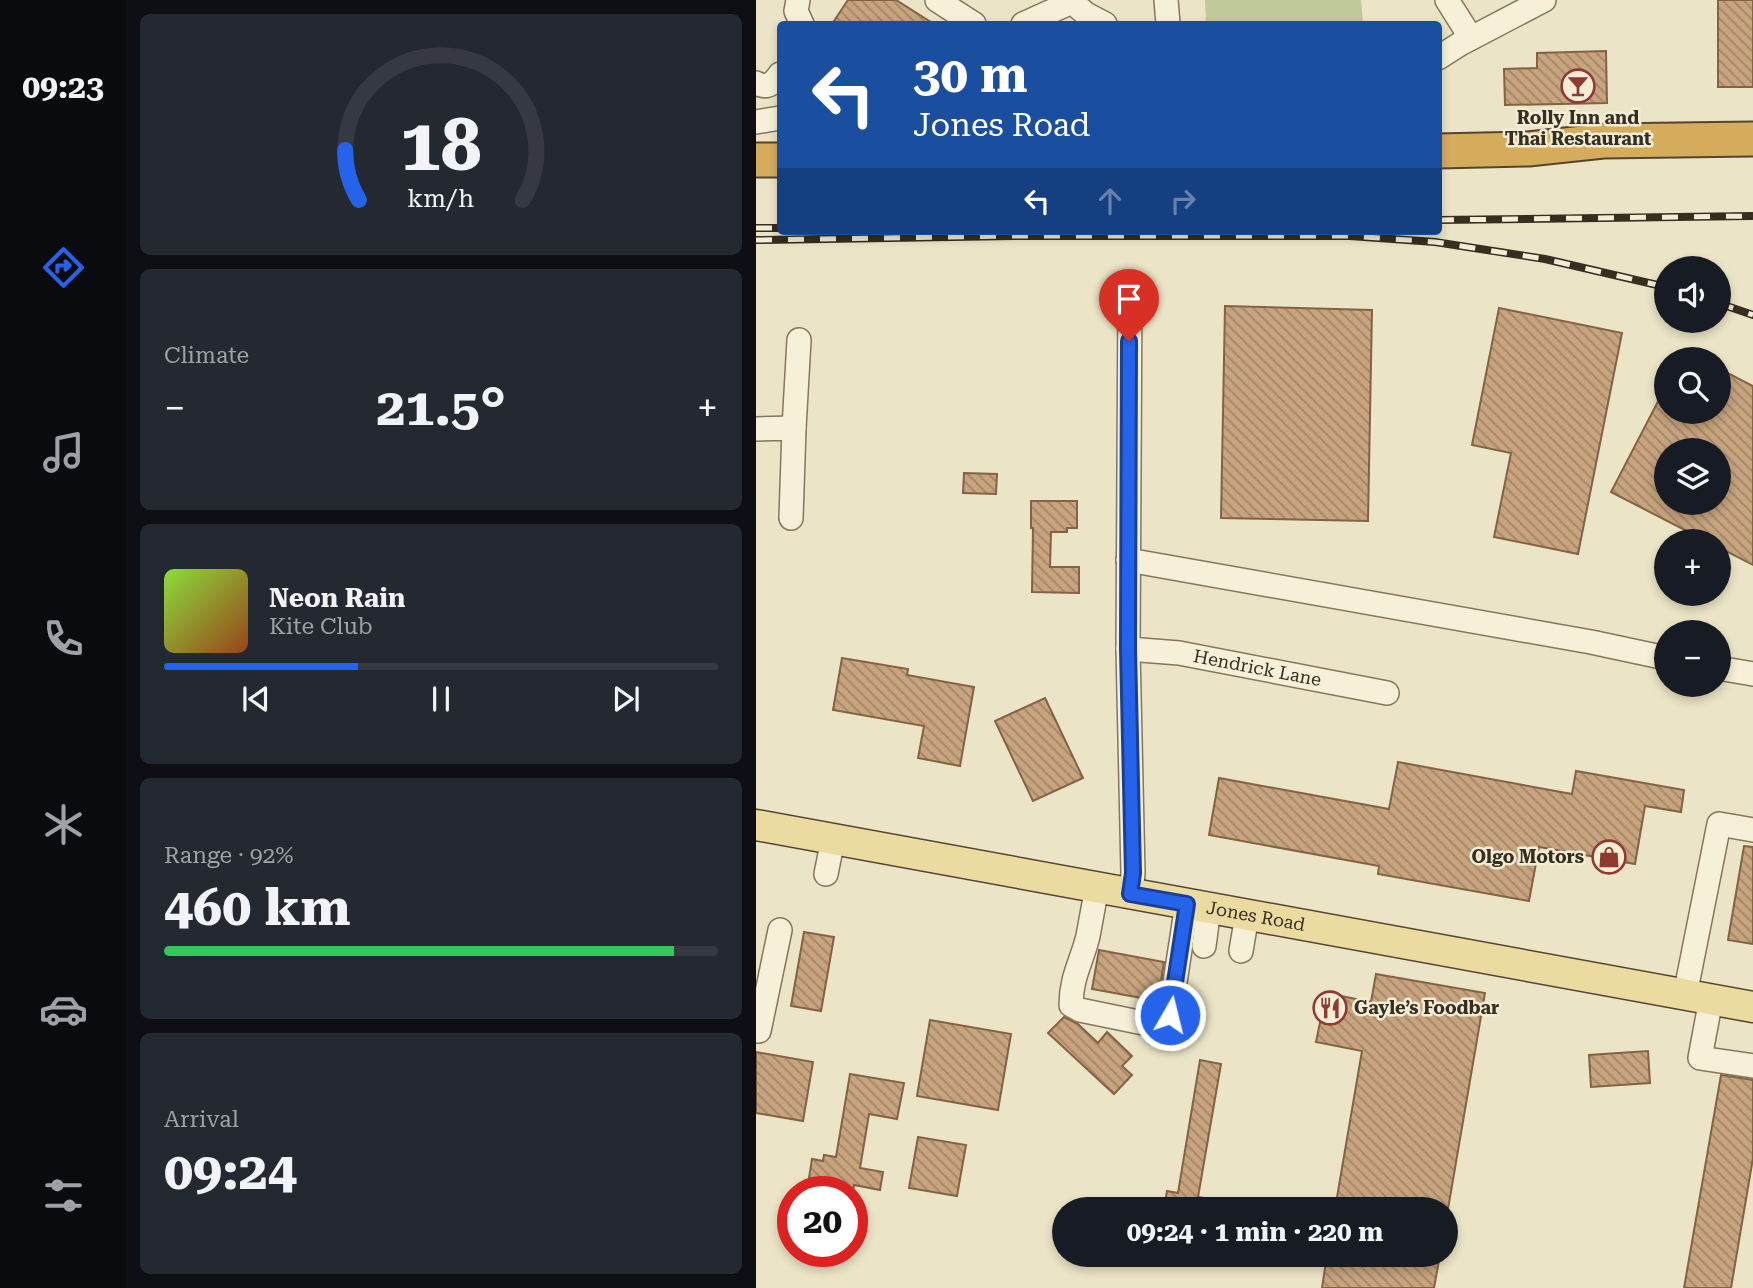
<!DOCTYPE html>
<meta charset="utf-8">
<style>
body{margin:0;font-family:"Roboto Serif",serif;background:#242831;color:#f1f3f6;height:100vh;display:flex;flex-direction:column;font-size:26px;white-space:nowrap}
*{box-sizing:border-box;margin:0}
p{font-size:23px;color:#9ea1a6}
.icon{flex:none;width:38px;height:38px;fill:none;stroke:currentColor;stroke-width:2;stroke-linecap:round;stroke-linejoin:round}
.map{position:relative;flex:1;overflow:hidden}
.sheet{display:flex;flex-direction:column;gap:14px;padding:14px;background:#0d0f14;width:630px}
.sheet>*{flex:none}
.guide{position:absolute;left:21px;top:21px;width:665px;height:214px;border-radius:7px;box-shadow:0 4px 10px #0003;background:#1a4fa0;color:#fff;overflow:hidden}
.fabs{position:absolute;left:898px;top:256px;display:grid;gap:14px}
.fabs a{display:grid;place-items:center;width:77px;height:77px;border-radius:50%;background:#171b24;box-shadow:0 4px 10px #0003;font-size:35px}
.speed{position:absolute;left:21px;top:1176px;display:flex;gap:14px;font-size:35px;font-weight:700;text-align:center}
.speed>*{display:grid;place-content:center;width:91px;height:91px;border-radius:50%;background:#171b24;box-shadow:0 4px 10px #0003;line-height:1}
.speed .limit{border:10px solid #d22;background:#fff;color:#111}
.pin{position:absolute;display:grid;place-items:center;width:60px;height:60px;color:#fff;margin:-72px -30px;border-radius:50% 50% 50% 0;rotate:-45deg;box-shadow:0 0 7px #0007}
.pin .icon{rotate:45deg}
.me{position:absolute;width:77px;margin:-38px;rotate:8deg;stroke-linejoin:round;filter:drop-shadow(0 0 5px #0008)}
.turn{display:flex;align-items:center;gap:24px;height:147px;padding:0 21px;font-size:32px}
.turn .icon{width:91px;height:91px;stroke-width:2.5}
.turn b{display:block;font-size:49px;line-height:60px}
.lanes{display:flex;align-items:center;height:66px;padding:0 21px;background:#0003;justify-content:center;gap:35px;direction:ltr}
.lanes .off{opacity:.35}
.big{font-size:52px;font-weight:700;line-height:1.1}
.sheet .tile{flex:1;display:flex;flex-direction:column;justify-content:center;gap:10px;min-width:0;padding:0 24px;border-radius:10px;background:#242831}
.sheet .dial{align-items:center;gap:0}
.dial svg{height:182px;overflow:visible;fill:none;stroke:#363941;stroke-width:7;stroke-linecap:round;text-anchor:middle}
.dial text{fill:#f1f3f6;stroke:none}
.song{display:flex;align-items:center;gap:21px}
.cover{width:84px;height:84px;border-radius:10px;background:linear-gradient(135deg,hsl(90 70% 55%),hsl(20 70% 35%))}
.played{height:7px;border-radius:4px;background:linear-gradient(90deg,#2563eb 35%,#363941 35%)}
.keys{display:flex;justify-content:space-around;direction:ltr}
.heat{display:flex;justify-content:space-between;align-items:center;font-size:38px;direction:ltr}
.charge{height:10px;border-radius:5px;background:linear-gradient(90deg,#34c759 92%,#363941 0)}
.trip{position:absolute;left:296px;top:1197px;width:406px;height:70px;border-radius:35px;background:#171b24;box-shadow:0 4px 10px #0003;font-weight:700;line-height:70px;text-align:center}
main{display:flex;flex:1;min-height:0}
.dock{display:flex;flex-direction:column;width:126px;justify-content:space-around;align-items:center;background:#090b0e;color:#9ea1a6}
.dock .icon{width:49px;height:49px}
.dock .on{color:#2563eb}
.dock b{font-size:32px;color:#f1f3f6}
.map>svg:first-child{display:block}
.grass{fill:#bfc99a}
.building{fill:url(#building-back-hatch);stroke:#836344;stroke-width:2;fill-rule:evenodd}
.lines{fill:none;stroke-linecap:round;stroke-linejoin:round}
.minor-casing{stroke:#85765d;stroke-width:26}
.major-casing{stroke:#544430;stroke-width:33}
.highway-casing{stroke:#544430;stroke-width:37}
.minor{stroke:#f7f0d8;stroke-width:23}
.major{stroke:#ecdba0;stroke-width:30}
.highway{stroke:#d5ab5c;stroke-width:33}
.rail-casing{stroke:#372d20;stroke-width:8}
.rail{stroke:#f3edd5;stroke-width:5;stroke-dasharray:16;stroke-linecap:butt}
.route-casing{stroke:#184099;stroke-width:18}
.route{stroke:#2563eb;stroke-width:12}
.labels{text-anchor:middle;stroke-width:5;stroke-linejoin:round;paint-order:stroke}
.poi-label{font-size:18px;font-weight:bold;fill:#372d20;stroke:#f3edd5}
.street-label{font-size:18px;fill:#372d20;stroke:#f3edd5}
</style>
<main>
<nav class="dock">
<b>09:23</b>
<svg class="icon on" aria-label="directions" viewBox="0 0 24 24"><path d="M12 3l9 9-9 9-9-9zM9 14v-3h6M13 9l2 2-2 2"/></svg>
<svg class="icon" aria-label="music" viewBox="0 0 24 24"><path d="M9 18V5l10-2v13"/><circle cx="6" cy="18" r="3"/><circle cx="16" cy="16" r="3"/></svg>
<svg class="icon" aria-label="phone" viewBox="0 0 24 24"><path d="M5 4h4l2 5-3 2q2 4 5 5l2-3 5 2v4C11 20 4 13 5 4z"/></svg>
<svg class="icon" aria-label="climate" viewBox="0 0 24 24"><path d="M12 3v18M4 7l16 10M4 17L20 7"/></svg>
<svg class="icon" aria-label="car" viewBox="0 0 24 24"><path d="M5 17H2v-5l4-1 3-4h7l3 4 3 1v5h-3M9 17h6M6 11h13"/><circle cx="7" cy="17" r="2"/><circle cx="17" cy="17" r="2"/></svg>
<svg class="icon" aria-label="filters" viewBox="0 0 24 24"><path d="M4 7h16M4 17h16"/><circle cx="9" cy="7" r="2"/><circle cx="15" cy="17" r="2"/></svg>
</nav>
<section class="sheet">
<div class="tile dial"><svg viewBox="0 0 100 80">
<path d="M14 69A42 42 0 1 1 86 69"/>
<path d="M14 69A42 42 0 0 1 8 47" stroke="#2563eb"/>
<text x="50" y="56" font-size="32" font-weight="700">18</text>
<text x="50" y="72" font-size="11">km/h</text>
</svg></div>
<div class="tile"><p>Climate</p>
<div class="heat"><a>−</a><b class="big">21.5°</b><a>+</a></div>
</div>
<div class="tile">
<div class="song"><i class="cover"></i><div><b>Neon Rain</b><p>Kite Club</p></div></div>
<div class="played"></div>
<div class="keys"><svg class="icon" aria-label="previous" viewBox="0 0 24 24"><path d="M18 5L8 12l10 7zM5 5v14"/></svg><svg class="icon" aria-label="pause" viewBox="0 0 24 24"><path d="M8 5v14M16 5v14"/></svg><svg class="icon" aria-label="next" viewBox="0 0 24 24"><path d="M6 5l10 7-10 7zM19 5v14"/></svg></div>
</div>
<div class="tile"><p>Range · 92%</p><b class="big">460 km</b><div class="charge"></div></div>
<div class="tile"><p>Arrival</p><b class="big">09:24</b></div>
</section>
<div class="map">
<svg width="997" height="1288" viewBox="0 0 997 1288">
<defs>
<pattern id="building-back-hatch" width="6" height="6" patternUnits="userSpaceOnUse" patternTransform="scale(1.75)"><rect width="6" height="6" fill="#c7a37e"/><path d="M-1 5l2 2M0 0l6 6M5-1l2 2" fill="none" stroke="#a28567"/></pattern>
</defs>
<rect width="100%" height="100%" fill="#ebe4c6"/>
<path class="grass" d="M449,0H605L607,24H450Z"/>
<path class="building" d="M92,0H140L178,24H76Z
M962,0H997V87H962Z
M850,51L851,103L749,105L748,69L781,68V53Z
M469,306L616,310L612,521L465,518Z
M743,308L866,333L822,554L738,537L755,453L716,445Z
M962,368L997,386V565L962,547V541H950L855,492L910,386V411H962ZM910,450H962V502H910Z
M208,473L241,474L240,494L207,493Z
M275,501H321V528H311V532H295L294,567H323V593L276,592L277,528H275Z
M86,658L152,669L151,675L218,687L204,766L162,758L168,726L77,710Z
M289,698L327,778L277,801L239,721Z
M642,762L816,794L820,771L928,790L925,812L889,806L879,864L783,847L773,901L622,874L623,866L453,835L463,778L633,809Z
M988,846L997,847V944L972,940Z
M48,932L78,937L65,1011L35,1006Z
M343,950L408,962L402,1001L336,989Z
M620,974L729,993L692,1209H579L606,1051L560,1042L570,993L615,1002Z
M308,1017L322,1024L342,1043L351,1032L376,1056L366,1066L376,1075L358,1094L292,1033Z
M174,1020L255,1034L242,1110L161,1096Z
M892,1051L894,1083L835,1087L833,1055Z
M0,1052L57,1062L47,1121L0,1113Z
M444,1060L465,1064L442,1197L461,1200L460,1209H408L411,1191L422,1193Z
M94,1074L148,1083L141,1119L113,1114L104,1168L127,1172L124,1190L98,1185L97,1192H65L67,1181L53,1178L56,1159L67,1161L68,1155L80,1157Z
M965,1075L997,1080V1158L975,1288H928Z
M162,1137L210,1145L201,1196L153,1188Z
M571,1255H684L678,1288H566Z"/>
<g class="lines">
<defs>
<g id="minor">
<path d="M42,0L40,11L46,24"/>
<path d="M181,0L218,24"/>
<path d="M410,0L412,24"/>
<path d="M691,0L715,38"/>
<path d="M267,24L316,2L330,14L349,24"/>
<path d="M682,58L704,44L788,0"/>
<path d="M0,83C11,89 18,83 24,74"/>
<path d="M0,122L24,118"/>
<path d="M374,287L372,649L377,873L375,894"/>
<path d="M38,428L43,340"/>
<path d="M0,429L38,428L35,518"/>
<path d="M372,560L835,642L910,658"/>
<path id="s1" d="M372,649L423,653L631,693"/>
<path d="M962,668L997,674"/>
<path d="M70,874L77,839"/>
<path d="M341,887C338,903 335,920 332,936C326,961 315,977 315,1005L324,1010L402,1026L409,1025L414,1015L431,904"/>
<path d="M448,946L453,908"/>
<path d="M485,951L491,915"/>
<path d="M929,995L963,824L997,830"/>
<path d="M955,999L944,1058L997,1066"/>
<path d="M0,1031H3L24,930"/>
</g>
<g id="major">
<path id="s2" d="M0,825L997,1007"/>
</g>
<path id="highway" d="M682,151L772,149L847,141L997,139
M0,160H24"/>
</defs>
<use href="#minor" class="minor-casing"/>
<use href="#major" class="major-casing"/>
<use href="#highway" class="highway-casing"/>
<use href="#minor" class="minor"/>
<use href="#major" class="major"/>
<use href="#highway" class="highway"/>
<defs>
<path id="rail" d="M682,220L997,216
M0,228H24
M0,240L258,236H594L679,242L789,259L910,287
M962,303L997,315"/>
</defs>
<use href="#rail" class="rail-casing"/>
<use href="#rail" class="rail"/>
</g>
<g class="lines">
<defs>
<path id="route" d="M373,341L372,649L377,873L374,894L431,904L414,1015"/>
</defs>
<use href="#route" class="route-casing"/>
<use href="#route" class="route"/>
</g>
<defs>
<symbol id="bar-ring" viewBox="-11 -11 22 22"><circle r="9.5" fill="#f3edd5" stroke="#913930" stroke-width="1.5"/><path d="M-6-5H6L.8 .8V4.5H3.5V6h-7V4.5H-.8V.8Z" fill="#913930"/></symbol>
<symbol id="shop-ring" viewBox="-11 -11 22 22"><circle r="9.5" fill="#f3edd5" stroke="#913930" stroke-width="1.5"/><path d="M-5-2.5h2.3a2.7 3.5 0 0 1 5.4 0H5L5.5 6h-11ZM-1.5-2.5h3a1.5 2.3 0 0 0-3 0Z" fill="#913930"/></symbol>
<symbol id="restaurant-ring" viewBox="-11 -11 22 22"><circle r="9.5" fill="#f3edd5" stroke="#913930" stroke-width="1.5"/><path d="M-5-6h1v4h1v-4h1v4h1v-4h1v5L-1.5 .5V6h-2V.5L-5-1ZM5-6V6H3V1.5H1.5Q1.5-4 5-6Z" fill="#913930"/></symbol>
</defs>
<g fill-rule="evenodd">
<use href="#bar-ring" x="803" y="67" width="38" height="38"/>
<use href="#shop-ring" x="834" y="838" width="38" height="38"/>
<use href="#restaurant-ring" x="555" y="989" width="38" height="38"/>
</g>
<g class="labels">
<g class="poi-label">
<text x="822" y="124">Rolly Inn and<tspan x="822" dy="21">Thai Restaurant</tspan></text>
<text x="828" y="863" text-anchor="end">Olgo Motors</text>
<text x="598" y="1014" text-anchor="start">Gayle’s Foodbar</text>
</g>
<g class="street-label">
<text dy="6" stroke="none"><textPath href="#s1" startOffset="131">Hendrick Lane</textPath></text>
<text dy="6" stroke="none"><textPath href="#s2" startOffset="508">Jones Road</textPath></text>
</g>
</g>
</svg>
<div class="fabs">
<a><svg class="icon" aria-label="sound" viewBox="0 0 24 24"><path d="M4 9h4l5-4v14l-5-4H4zM17 9q2 3 0 6"/></svg></a>
<a><svg class="icon" aria-label="search" viewBox="0 0 24 24"><circle cx="10" cy="10" r="6"/><path d="M15 15l6 6"/></svg></a>
<a><svg class="icon" aria-label="layers" viewBox="0 0 24 24"><path d="M12 4l9 5-9 5-9-5zM3 14l9 5 9-5"/></svg></a>
<a>+</a>
<a>−</a>
</div>
<div class="speed"><div class="limit">20</div></div>
<div class="pin" style="left:373px;top:341px;background:#d93025"><svg class="icon" aria-label="arrive" viewBox="0 0 24 24"><path d="M6 21V4h12l-3 4 3 4H6"/></svg></div>
<svg class="me" style="left:414px;top:1015px" viewBox="-20 -20 40 40"><circle r="17" fill="#2563eb" stroke="#fff" stroke-width="3"/><path d="M0-11L8 9 0 5-8 9z" fill="#fff"/></svg>
<div class="trip">09:24 · 1 min · 220 m</div>
<div class="guide">
<div class="turn"><svg class="icon" aria-label="left" viewBox="0 0 24 24"><path d="M17 20v-9H6M10 6l-5 5 5 5"/></svg><div><b>30 m</b>Jones Road</div></div>
<div class="lanes"><svg class="icon" aria-label="left" viewBox="0 0 24 24"><path d="M17 20v-9H6M10 6l-5 5 5 5"/></svg><svg class="icon off" aria-label="ahead" viewBox="0 0 24 24"><path d="M12 20V5M6 11l6-6 6 6"/></svg><svg class="icon off" aria-label="right" viewBox="0 0 24 24"><path d="M7 20v-9h11M14 6l5 5-5 5"/></svg></div>
</div>
</div>
</main>
